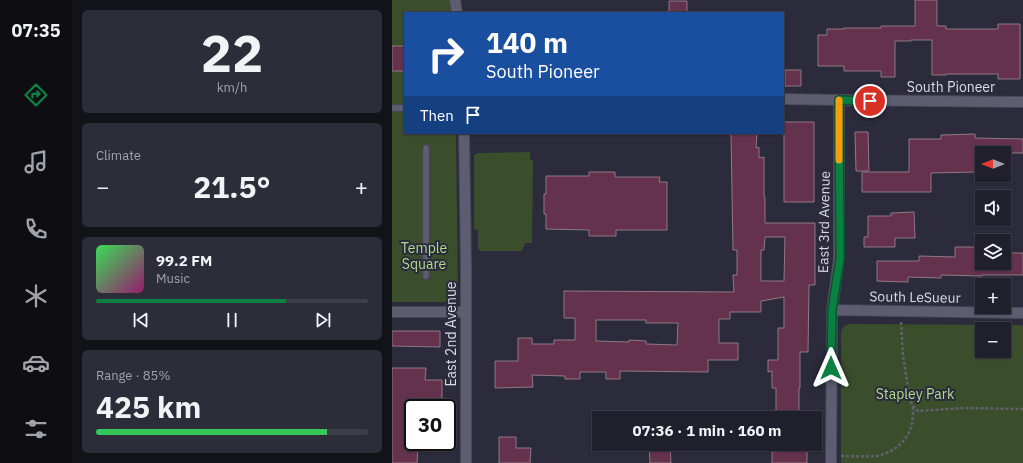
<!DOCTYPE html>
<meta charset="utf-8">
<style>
body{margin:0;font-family:"IBM Plex Sans",sans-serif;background:#2d2d39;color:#f1f3f6;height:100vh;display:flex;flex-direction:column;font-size:15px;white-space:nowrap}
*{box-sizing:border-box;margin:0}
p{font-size:13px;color:#a2a3aa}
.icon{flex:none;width:22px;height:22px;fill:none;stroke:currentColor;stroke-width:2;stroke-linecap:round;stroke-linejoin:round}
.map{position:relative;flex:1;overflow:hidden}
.drawer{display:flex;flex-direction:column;gap:10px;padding:10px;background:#121219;width:320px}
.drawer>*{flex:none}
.hud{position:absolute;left:12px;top:12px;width:380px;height:122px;border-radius:0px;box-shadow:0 1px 3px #0004,0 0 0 1px #3d3e49;background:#1a4fa0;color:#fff;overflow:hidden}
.needle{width:26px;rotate:270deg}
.tools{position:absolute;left:583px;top:146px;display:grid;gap:8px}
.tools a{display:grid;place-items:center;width:36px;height:36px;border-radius:0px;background:#20202d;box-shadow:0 1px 3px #0004,0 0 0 1px #3d3e49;font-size:20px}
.speed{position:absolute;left:12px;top:399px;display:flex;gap:8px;font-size:20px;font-weight:700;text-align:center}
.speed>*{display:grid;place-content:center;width:52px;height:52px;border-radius:50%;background:#20202d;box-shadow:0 1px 3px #0004,0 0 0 1px #3d3e49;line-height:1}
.speed .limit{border:2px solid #111;border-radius:6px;background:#fff;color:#111}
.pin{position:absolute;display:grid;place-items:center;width:34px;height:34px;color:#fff;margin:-17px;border:2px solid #fff;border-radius:50%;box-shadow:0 1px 4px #0007}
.me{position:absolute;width:44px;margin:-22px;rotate:0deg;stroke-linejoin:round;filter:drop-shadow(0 0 3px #0008)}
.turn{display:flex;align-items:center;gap:14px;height:84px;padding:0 16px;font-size:18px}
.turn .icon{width:52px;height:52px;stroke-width:2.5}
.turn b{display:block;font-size:28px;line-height:34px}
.then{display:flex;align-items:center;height:38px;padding:0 16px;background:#0003;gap:8px;font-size:15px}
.big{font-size:30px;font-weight:700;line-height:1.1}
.drawer .tile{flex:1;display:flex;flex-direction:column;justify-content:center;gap:6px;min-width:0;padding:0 14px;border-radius:6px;background:#2d2d39}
.drawer .dial{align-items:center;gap:0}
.dial b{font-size:52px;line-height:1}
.song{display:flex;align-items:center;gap:12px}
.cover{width:48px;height:48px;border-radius:6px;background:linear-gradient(135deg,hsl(130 70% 55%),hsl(320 70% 35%))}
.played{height:4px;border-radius:2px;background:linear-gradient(90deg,#0b8043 70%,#3d3e49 70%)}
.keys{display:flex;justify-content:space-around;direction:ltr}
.heat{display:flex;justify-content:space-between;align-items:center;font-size:22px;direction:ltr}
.charge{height:6px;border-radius:3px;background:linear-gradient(90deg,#34c759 85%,#3d3e49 0)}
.trip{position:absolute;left:200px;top:411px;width:230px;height:40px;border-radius:0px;background:#20202d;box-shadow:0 1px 3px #0004,0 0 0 1px #3d3e49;font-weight:700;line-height:40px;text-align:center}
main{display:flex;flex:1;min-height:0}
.dock{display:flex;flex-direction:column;width:72px;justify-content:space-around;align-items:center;background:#0d0d12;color:#a2a3aa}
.dock .icon{width:28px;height:28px}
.dock .on{color:#0b8043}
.dock b{font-size:18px;color:#f1f3f6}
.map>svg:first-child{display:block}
.green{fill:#3b4e2c;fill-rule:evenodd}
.building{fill:#64324d;stroke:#8f7984;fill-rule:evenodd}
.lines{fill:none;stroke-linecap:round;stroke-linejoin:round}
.lane-casing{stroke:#474756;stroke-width:8}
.street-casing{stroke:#474756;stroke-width:12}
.secondary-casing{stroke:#474756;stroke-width:12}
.path{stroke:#60606f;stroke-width:2.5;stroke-dasharray:3 2;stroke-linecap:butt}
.lane{stroke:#5c5d70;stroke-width:5.5}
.street{stroke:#5c5d70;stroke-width:10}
.secondary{stroke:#5c5d70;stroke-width:10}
.route-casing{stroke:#07532c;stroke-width:10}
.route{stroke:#0b8043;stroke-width:7}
.slow{stroke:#f59e0b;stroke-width:7}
.labels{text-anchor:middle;stroke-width:4;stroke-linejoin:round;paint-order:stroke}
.street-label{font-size:14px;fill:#dadae6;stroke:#2b2b3c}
.park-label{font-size:14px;fill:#b0db90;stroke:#2b2b3c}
</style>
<main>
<nav class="dock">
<b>07:35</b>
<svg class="icon on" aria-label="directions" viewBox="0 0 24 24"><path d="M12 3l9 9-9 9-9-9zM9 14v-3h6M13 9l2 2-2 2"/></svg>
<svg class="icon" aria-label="music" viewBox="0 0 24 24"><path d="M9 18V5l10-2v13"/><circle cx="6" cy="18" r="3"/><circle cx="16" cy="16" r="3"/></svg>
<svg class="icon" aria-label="phone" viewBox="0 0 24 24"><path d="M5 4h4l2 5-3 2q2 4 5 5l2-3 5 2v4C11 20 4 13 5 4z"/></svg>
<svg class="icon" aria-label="climate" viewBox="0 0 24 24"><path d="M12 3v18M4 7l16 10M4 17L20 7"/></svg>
<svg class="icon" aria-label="car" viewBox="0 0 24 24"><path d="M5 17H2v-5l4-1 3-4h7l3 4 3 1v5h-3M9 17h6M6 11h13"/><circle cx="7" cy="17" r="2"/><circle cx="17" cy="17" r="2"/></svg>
<svg class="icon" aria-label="filters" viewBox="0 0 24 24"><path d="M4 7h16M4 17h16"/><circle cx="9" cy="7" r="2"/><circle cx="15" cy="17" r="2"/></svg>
</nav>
<section class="drawer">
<div class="tile dial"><b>22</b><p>km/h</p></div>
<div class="tile"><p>Climate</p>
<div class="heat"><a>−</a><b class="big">21.5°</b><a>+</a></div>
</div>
<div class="tile">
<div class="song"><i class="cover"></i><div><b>99.2 FM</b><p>Music</p></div></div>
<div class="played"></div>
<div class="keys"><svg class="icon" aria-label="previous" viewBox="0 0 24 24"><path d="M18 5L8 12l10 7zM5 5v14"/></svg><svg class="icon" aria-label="pause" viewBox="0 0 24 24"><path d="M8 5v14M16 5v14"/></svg><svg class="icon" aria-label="next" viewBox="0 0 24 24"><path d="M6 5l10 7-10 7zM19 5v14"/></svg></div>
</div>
<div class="tile"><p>Range · 85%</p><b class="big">425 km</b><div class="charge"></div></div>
</section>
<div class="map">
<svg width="631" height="463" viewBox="0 0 631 463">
<rect width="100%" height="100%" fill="#2b2b3c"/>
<path class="green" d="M0,0H58L59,13H13V133H64L66,297L64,301L59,302H0Z
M138,152V160H141L140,243H133L130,251H89L86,249V230L82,229V155L86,153Z
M459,324L630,325L631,327V463H449V333C450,327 453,325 459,324ZM590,329H612V351H590Z"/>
<path class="building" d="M523,0H545V26H554V29H606V24H628V79H606V74H554V75H540V40H519V41H503V77H489V71H452V66H426V35H435V29H452V28H489V26H523Z
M277,1H295V13H277Z
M0,46H13V71H0Z
M393,70H409V86H393Z
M392,122H422V202H392Z
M463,132H476L477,171H464Z
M339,133H365L364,148L367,147V158L372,157V197H373V223H423V285H417L416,352H408V388H407V418H384V388H380V371L376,372V360H386V328H392V297L369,301V312H338V319H327V343H346V360H316V372L228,371V379H214V372H188V379H173V376L140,375L141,387L103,388V361H126V338H140V344H162V340H183V318H172V291L342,292L341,275H345V250H341ZM373,237H393L392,281H369V250H372ZM204,320H254V323H286L285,345L254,344V341L237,340V342L204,341Z
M583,134V138L631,139V153H583V172L539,173V192H470V172H517V139H549V135Z
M197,172H223V177H268L267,182H275V230H224V236H197V230L154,229V214H152V194H154V176H197Z
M522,212L523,238H503V247H472V237H476V216H499V213Z
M563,247H586V253H590V263H612V253H631V275H590V276L549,275V278L516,277V282L485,281V261H527V256L563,257Z
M0,331H48V347L0,346Z
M0,368H34L33,380H50V399H21L20,447H26L25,463H0Z
M107,437H124V448H139L138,463H107Z
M257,444H278L279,463H258Z
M397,450L415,451V463H380V452L397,451Z"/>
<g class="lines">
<defs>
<path id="lane" d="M0,108H13
M34,148V276"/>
<path id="street" d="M391,99L447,100L631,102
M440,310L631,313
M0,312H73
M439,463L440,310L447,259V100"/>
<path id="secondary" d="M63,0L65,13
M72,133L74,266V463"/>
</defs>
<use href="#lane" class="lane-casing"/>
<use href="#street" class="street-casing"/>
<use href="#secondary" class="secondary-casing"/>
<path class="path" d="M509,322L511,355L517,395L520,405L526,411L573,408L631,409
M449,456C460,456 472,457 483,456C498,455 515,442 519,427C521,420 521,412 521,406"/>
<use href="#lane" class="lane"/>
<use href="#street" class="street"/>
<use href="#secondary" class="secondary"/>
</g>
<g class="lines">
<defs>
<path id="route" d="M439,368L440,310L448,259L447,100L478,101"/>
</defs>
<use href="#route" class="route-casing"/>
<use href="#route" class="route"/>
<path class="slow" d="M447,160V100"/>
</g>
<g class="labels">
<g class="street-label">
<text x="559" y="92">South Pioneer</text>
<text transform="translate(432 222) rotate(-89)" y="5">East 3rd Avenue</text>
<text transform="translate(523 297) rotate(1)" y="5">South LeSueur</text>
<text transform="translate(59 334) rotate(-90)" y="5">East 2nd Avenue</text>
</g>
<g class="park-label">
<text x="32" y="253">Temple<tspan x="32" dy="16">Square</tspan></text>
<text x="523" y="399">Stapley Park</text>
</g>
</g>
</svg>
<div class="tools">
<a><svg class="needle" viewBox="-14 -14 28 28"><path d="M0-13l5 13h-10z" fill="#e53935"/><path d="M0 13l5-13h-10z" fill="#a2a3aa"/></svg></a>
<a><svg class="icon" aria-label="sound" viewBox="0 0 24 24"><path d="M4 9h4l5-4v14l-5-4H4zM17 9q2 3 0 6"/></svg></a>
<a><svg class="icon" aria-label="layers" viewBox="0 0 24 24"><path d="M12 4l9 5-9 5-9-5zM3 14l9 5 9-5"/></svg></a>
<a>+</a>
<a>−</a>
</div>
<div class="speed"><div class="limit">30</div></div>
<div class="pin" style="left:478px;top:101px;background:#d93025"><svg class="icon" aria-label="arrive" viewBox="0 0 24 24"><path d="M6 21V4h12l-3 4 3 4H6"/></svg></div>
<svg class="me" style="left:439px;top:368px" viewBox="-20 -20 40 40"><path d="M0-17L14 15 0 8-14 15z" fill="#0b8043" stroke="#fff" stroke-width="4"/></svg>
<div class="trip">07:36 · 1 min · 160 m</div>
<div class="hud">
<div class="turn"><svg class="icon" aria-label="right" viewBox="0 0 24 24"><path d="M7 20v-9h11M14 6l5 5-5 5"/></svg><div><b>140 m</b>South Pioneer</div></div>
<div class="then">Then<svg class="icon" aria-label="arrive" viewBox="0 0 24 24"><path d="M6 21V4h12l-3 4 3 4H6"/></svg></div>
</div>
</div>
</main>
